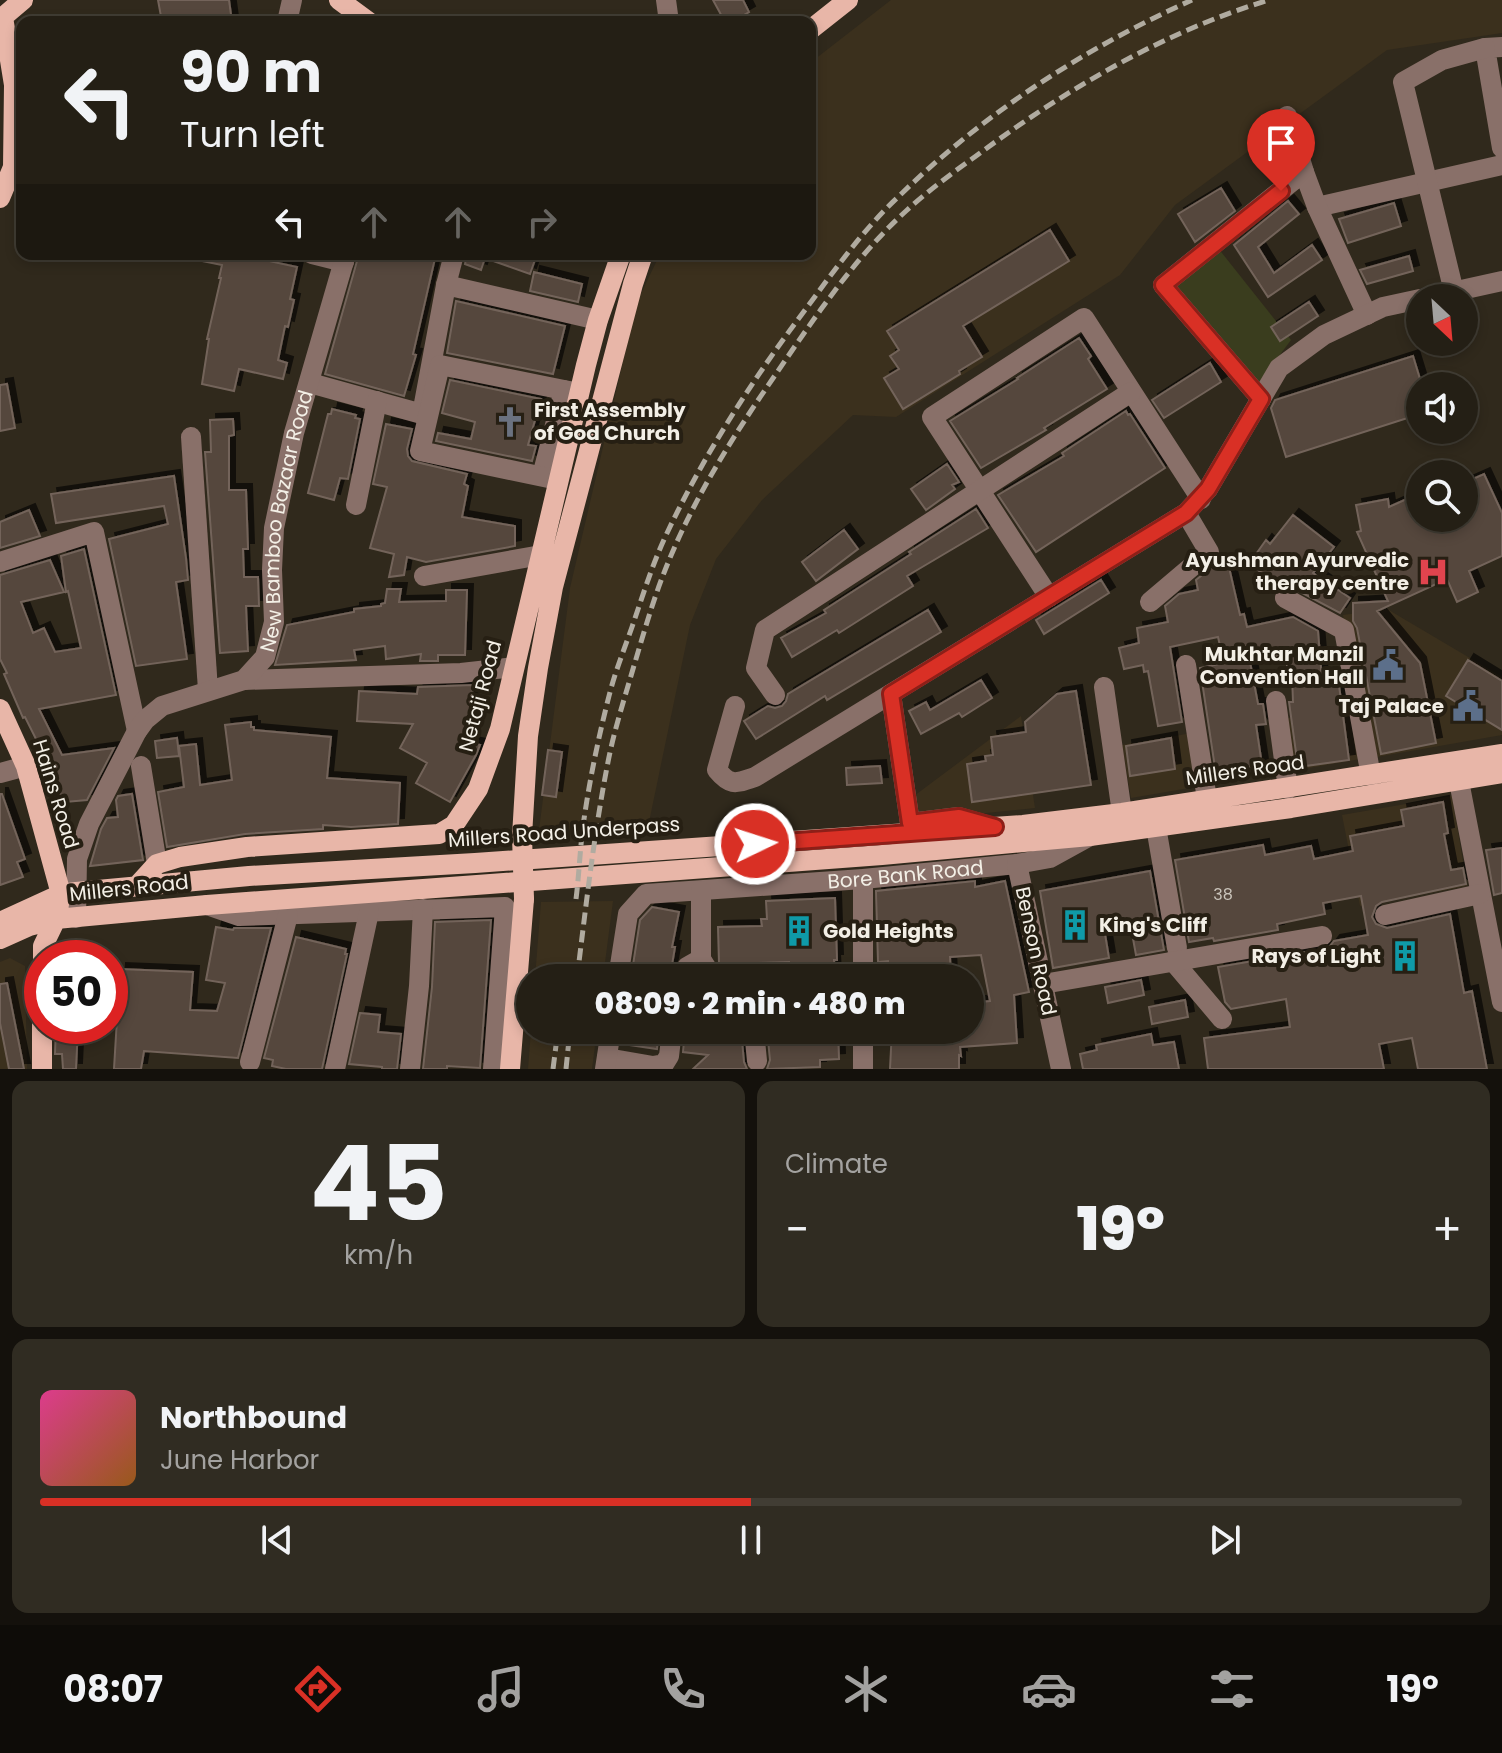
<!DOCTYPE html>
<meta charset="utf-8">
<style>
body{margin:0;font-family:Poppins,sans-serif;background:#302c22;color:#f1f3f6;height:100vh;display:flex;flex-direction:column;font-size:30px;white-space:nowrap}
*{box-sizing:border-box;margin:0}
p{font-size:26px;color:#a3a2a0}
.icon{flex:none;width:44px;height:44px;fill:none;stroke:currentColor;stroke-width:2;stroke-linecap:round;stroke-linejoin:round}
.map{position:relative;height:1069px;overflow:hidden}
.sheet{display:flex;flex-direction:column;gap:12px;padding:12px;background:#14110c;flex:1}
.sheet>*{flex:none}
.top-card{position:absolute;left:16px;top:16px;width:800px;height:244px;border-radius:16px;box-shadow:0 4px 12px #0003,0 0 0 2px #413d34;background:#241f15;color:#f1f3f6;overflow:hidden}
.needle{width:52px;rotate:154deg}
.controls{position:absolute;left:1406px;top:284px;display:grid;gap:16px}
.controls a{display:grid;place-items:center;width:72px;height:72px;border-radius:50%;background:#241f15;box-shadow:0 4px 12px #0003,0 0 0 2px #413d34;font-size:40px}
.speed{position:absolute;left:24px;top:940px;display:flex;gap:16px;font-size:40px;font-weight:700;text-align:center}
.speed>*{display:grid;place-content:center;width:104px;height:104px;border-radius:50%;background:#241f15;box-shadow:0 4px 12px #0003,0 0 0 2px #413d34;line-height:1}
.speed .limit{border:12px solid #d22;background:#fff;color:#111}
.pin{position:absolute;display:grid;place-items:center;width:68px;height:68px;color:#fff;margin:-82px -34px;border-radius:50% 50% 50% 0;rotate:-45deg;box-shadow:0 0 8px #0007}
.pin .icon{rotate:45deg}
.me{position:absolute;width:88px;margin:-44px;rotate:86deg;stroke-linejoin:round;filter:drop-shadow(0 0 6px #0008)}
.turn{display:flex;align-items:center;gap:28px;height:168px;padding:0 32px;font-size:36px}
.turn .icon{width:104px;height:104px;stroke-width:2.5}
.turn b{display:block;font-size:56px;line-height:68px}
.lanes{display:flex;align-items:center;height:76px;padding:0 32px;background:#0003;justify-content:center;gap:40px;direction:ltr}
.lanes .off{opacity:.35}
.big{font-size:60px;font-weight:800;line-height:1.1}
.sheet .card{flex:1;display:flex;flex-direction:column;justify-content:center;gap:12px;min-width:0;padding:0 28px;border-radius:16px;background:#302c22}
.sheet .dial{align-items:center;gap:0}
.dial b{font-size:104px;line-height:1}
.song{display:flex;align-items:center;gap:24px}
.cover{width:96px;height:96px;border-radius:12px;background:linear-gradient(135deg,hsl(330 70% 55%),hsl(30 70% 35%))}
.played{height:8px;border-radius:4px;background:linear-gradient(90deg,#d93025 50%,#413d34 50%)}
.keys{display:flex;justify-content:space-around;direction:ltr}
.heat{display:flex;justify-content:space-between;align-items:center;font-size:44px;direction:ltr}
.sheet .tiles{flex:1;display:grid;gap:12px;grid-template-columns:1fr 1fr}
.card:last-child{grid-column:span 2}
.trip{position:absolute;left:516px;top:964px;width:468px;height:80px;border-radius:40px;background:#241f15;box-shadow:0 4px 12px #0003,0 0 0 2px #413d34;font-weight:800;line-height:80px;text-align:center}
.tab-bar{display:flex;height:128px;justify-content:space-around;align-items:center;background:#0e0c08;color:#a3a2a0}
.tab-bar .icon{width:56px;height:56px}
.tab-bar .active{color:#d93025}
.tab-bar b{font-size:36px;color:#f1f3f6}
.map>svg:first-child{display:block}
.built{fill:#3b301d}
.green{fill:#3a3d1e}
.building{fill:#54463c;stroke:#73645a;stroke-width:2;filter:url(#shadow)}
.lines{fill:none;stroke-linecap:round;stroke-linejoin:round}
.minor{stroke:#897069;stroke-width:20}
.major{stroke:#e8b6a8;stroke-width:20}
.rail{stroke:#b0aba0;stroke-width:5;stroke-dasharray:12 6;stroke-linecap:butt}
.major-bridge{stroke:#e8b6a8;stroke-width:20}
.route-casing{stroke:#8d1f18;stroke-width:20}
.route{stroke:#d93025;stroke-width:14}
.labels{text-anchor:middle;stroke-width:8;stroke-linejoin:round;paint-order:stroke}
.number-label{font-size:16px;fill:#cbc5bc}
.poi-label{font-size:20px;font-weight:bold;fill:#f3efe6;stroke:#261f13;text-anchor:end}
.street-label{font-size:20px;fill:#f3efe6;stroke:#261f13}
</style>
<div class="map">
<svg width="1502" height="1069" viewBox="0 0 1502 1069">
<defs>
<filter id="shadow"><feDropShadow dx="6" dy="-6" stdDeviation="0" flood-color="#0009"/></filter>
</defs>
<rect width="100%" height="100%" fill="#30291c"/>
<path class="built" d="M891,0H1502V33L1387,50L1175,205L1120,275L896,417L853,415L762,500L716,559L690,625L648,827L539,830L570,588L637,302L660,254H810V63Z
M1387,609L1502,677V735L1371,758L1343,615Z
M1351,707L1360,759L1292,771L1283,719Z
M1021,716L1035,808L917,820L914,796Z
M1192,733L1201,786L1131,798L1122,745Z
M1452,796L1467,886L1360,906L1342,815Z
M613,901L603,978H535L541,902Z
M10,958L25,966L27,1069H0V962Z
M531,1030H597L592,1069H528Z"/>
<path class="green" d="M1218,248L1291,340L1258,384L1177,287Z"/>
<path class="building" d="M158,0H229L232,22H162Z
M713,0H743L749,12L732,22H725Z
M1221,188L1235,211L1195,242L1178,214Z
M1288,201L1299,214L1258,247L1274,273L1312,245L1322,260L1268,297L1234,245Z
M1394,203L1401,226L1348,243L1339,219Z
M1050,230L1069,261L963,326L982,357L959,371L960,374L903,409L884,378L899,369L890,356L899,350L887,331Z
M198,254H237L297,267L290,299L294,300L288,327L285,326L278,360L287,363L283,379L239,369L234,391L202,384L209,339H207L221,278H219L222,265L197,260Z
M359,254H436L413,354L416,355L404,396L325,374Z
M467,254H537L530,274L485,258L481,270L465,264Z
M1409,256L1413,271L1367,284L1360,270Z
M534,272L582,284L578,302L530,291Z
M456,301L565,326L553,374L447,353Z
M1309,302L1318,316L1280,341L1271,327Z
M1079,338L1091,356L1088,359L1107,389L1044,428L1046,430L981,468L950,421L1018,379L1017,378Z
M1413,356L1420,379V414L1286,457L1271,408L1275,400Z
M1210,363L1221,382L1164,418L1152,400Z
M450,380L541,399L528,445L536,446L532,461L436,441L438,433L471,439L475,422L442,413Z
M7,384L15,428L0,431V385Z
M332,409L356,415L355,418L360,419L348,479L340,478L334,500L308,493L328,414H331Z
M1126,411L1128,415L1130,414L1165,468L1036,552L998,495L1064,456L1062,453Z
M233,419L234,435L229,436V490H246L248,549H243L244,577H258L259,606H246L248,651L220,653L205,452H211L210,420Z
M386,424L412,429L407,449L408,456L412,461L467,474L464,484L468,486L462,517L515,526V546L426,562L407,557L404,575L389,577L394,554L370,548L387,487L373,484Z
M947,464L959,482L952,485L955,489L926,510L911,489Z
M1484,474L1502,513V556L1469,571L1478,592L1457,602L1447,579L1377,611L1420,663L1436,743L1381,754L1357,628L1353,621V603L1388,601L1357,532L1361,531L1356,505L1388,499L1389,507L1420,493V518H1464V483Z
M174,476L186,558L188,580L176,582L187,659L136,666L109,539L168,524L164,506L56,523L51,494Z
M976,509L988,528L907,576L913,586L839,633L837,630L792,657L781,638L826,613L824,610L911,554L909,552Z
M29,510L40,536L0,548V522Z
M1293,515L1334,547L1313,573L1350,598L1340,613L1291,587L1281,586L1249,564L1266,540L1270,544Z
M844,530L858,549L816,581L802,562Z
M84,549L116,695L39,709L62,755L114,748L87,800L65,802L40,758L45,757L25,717L23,718L4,674L7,673L0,659V575L50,560L64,592L21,602L33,633L44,628L55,652L81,648L68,591L66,592L61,556Z
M1228,563L1240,615L1244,614L1247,627L1293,617L1318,631L1322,680L1338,678L1349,760L1298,767L1289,702H1293L1292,675L1288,676L1286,655L1250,662L1258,704H1263L1266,724L1256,725L1262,765L1233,770L1234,779L1217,781L1200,668L1224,663L1218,637L1170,647L1182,722L1158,726L1148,671L1144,672L1143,665L1124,669L1119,648L1139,643L1137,628L1168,622L1165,606L1179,594L1198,590L1196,580L1212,567Z
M1101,580L1109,593L1044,634L1036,620Z
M387,589H401L399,602L446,601V590H467L465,655H438V661H420L421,654L386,659L385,646L354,650L356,660L275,665L287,625L354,612V609L381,606V604L385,603Z
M928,610L941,632L827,700L825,696L756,739L744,721L768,706L775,708L782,706L786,701L788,694Z
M1468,660L1502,681V730L1446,696Z
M981,680L992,698L962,717L959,713L921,734L909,711L926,702L930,710Z
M473,685L467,742L480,745L476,755L450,802L416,783L427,763L400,748L413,724L357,721L359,691L417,694L418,687Z
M1076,691L1091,785L972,802L967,764L986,761L985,756L993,755L991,737L1026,732L1025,722L1057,694Z
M251,722V727H254V730L331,737L327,778L400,783L398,824L351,827L323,825V829L245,834L167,847L158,792L184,787L179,746L196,744L200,785L232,780L225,725Z
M177,738L179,756L157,758L155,741Z
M1171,738L1175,769L1130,776L1126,746Z
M548,750L562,752L556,797L542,795Z
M880,766L882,783L847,785L846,768Z
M0,794H2L25,859L17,862L23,877L0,885Z
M132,794L143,860L90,866L101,829L107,818L118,817L116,800L118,796Z
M1443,802L1448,833L1444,834L1451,870L1463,868L1466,884L1382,902L1376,906L1372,917L1376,924L1387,928L1450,914L1464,993L1472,991L1487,1069H1418L1412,1038L1379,1044L1384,1069H1208L1204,1038L1290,1027L1286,999L1231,1009L1225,1002L1218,967L1324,949L1330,946L1334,941L1368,935L1361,896L1323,903L1325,914L1277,924L1278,930L1214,941L1213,938L1189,942L1175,860L1263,845L1265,855L1311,846L1314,859L1353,851L1350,836L1404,826L1401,810Z
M1502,848V893L1494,895L1486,850Z
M1150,871L1164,950L1136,955L1130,922L1104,928L1109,958L1053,968L1040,891Z
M975,881V887L1005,881L1029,992L1014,995L1017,1043L960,1047L961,1056L959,1055V1069H890L892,1030H971L970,1003L990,1001L981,955L950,957L951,978H889L888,961L878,962L876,891Z
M835,898L837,960H834L835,978H790L789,962L758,963L759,977H726L719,963L718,927L762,926L761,919H767L766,901Z
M652,907L679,912L672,947H675L672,965L665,978H631L640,920Z
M491,920L480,1068L447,1066V1069H423L432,987L435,922Z
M216,927L233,930L234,928H271L238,1058L144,1051L141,1069H114L120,969L193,972L190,1010L217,1011L225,983L206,980Z
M296,937L346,949L345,954H347L322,1069H286L272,1066L273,1060L264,1058Z
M1141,980L1144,995L1108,1003L1105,987Z
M7,983L24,1069H9L0,1023V984Z
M1185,1000L1188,1017L1152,1024L1149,1007Z
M360,1013L380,1015L378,1032L401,1034L397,1069H382V1067L349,1064Z
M56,1026H78L76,1069H63L62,1054H55Z
M624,1030H659L657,1049L622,1044Z
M685,1030H741L744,1062L747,1069H693L708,1055L683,1052Z
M767,1030H838L839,1059L820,1060V1067L767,1069L770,1060Z
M1151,1034L1153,1045L1174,1042L1179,1069H1083L1080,1054L1097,1050L1096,1045Z"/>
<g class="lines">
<g class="minor">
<path d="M666,0L669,22"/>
<path d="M287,22L292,0"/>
<path d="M1502,47L1485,48L1502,148"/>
<path d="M1287,116L1304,172"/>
<path d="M1317,207L1502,165"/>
<path d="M312,254L344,262"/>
<path d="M446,285L454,254"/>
<path d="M1454,292L1403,82L1442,60L1485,48"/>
<path d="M1425,298L1502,281"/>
<path d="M310,383L422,414L446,285L598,320"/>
<path d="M1261,399L1163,285L1304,172L1317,207L1367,315"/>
<path d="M191,437L208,690"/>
<path d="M542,476L564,390L575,392"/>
<path d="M558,480L420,451L440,365L564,390"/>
<path d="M356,505L377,401"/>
<path d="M0,562L94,532L137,731"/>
<path d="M424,576L541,555"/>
<path d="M1049,597L932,417L1084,318L1201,499"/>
<path d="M1285,598L1344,630L1371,776"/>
<path d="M1150,602L1209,552L1186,513"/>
<path d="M1186,665L1207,799"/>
<path d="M244,680L461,673L514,667"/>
<path d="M1104,687L1122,813"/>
<path d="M891,694L910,823L959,817L990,826"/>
<path d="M775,695L756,668L765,630L1131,392"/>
<path d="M1276,701L1288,789"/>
<path d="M735,706L717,770C731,787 736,783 755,777L1186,513L1208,489L1279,368L1324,335L1383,307L1420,299"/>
<path d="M141,766L157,864"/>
<path d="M1456,766L1502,1002"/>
<path d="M0,773L26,766"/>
<path d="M1156,827L1177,948"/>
<path d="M863,879V978"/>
<path d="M207,905L239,916L505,907L493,1069"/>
<path d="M1385,915L1480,894"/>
<path id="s1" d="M76,918L77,859L89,824L137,731L145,720L162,706L244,680L265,657L274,622L272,570L274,528L294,433L346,254"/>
<path d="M701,959L713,978"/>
<path d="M1173,961L1222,1019"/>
<path id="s2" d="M618,978L628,914L646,894L863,879L1017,864"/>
<path d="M678,978L687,967L701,959V891"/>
<path d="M1043,984L1322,936"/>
<path d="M754,1030L757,1061"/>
<path d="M863,1030V1069"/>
<path d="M607,1058L653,1066L664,1064L669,1056L672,1030"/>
<path d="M250,1062L288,915"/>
<path d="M335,1069L369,912"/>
<path d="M410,1069L419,986L423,909"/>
<path d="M605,1069L611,1030"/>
<path d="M1061,1069L1017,864L1050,858L1090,836"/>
</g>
<path class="major" d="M339,0L369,22
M810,30L848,0
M0,198L13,167L14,85L3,17L23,0
M0,709L26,766L61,894L56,919L43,946V958
M522,836L528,736L538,668L553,587L633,284L643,254
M137,886L157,864L180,857L247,847L439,834L454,825L478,789L500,729L586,365L598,320L621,254
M0,922L61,894L76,892L249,876L475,863L1023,825L1122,813L1502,754
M0,939L29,926L56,919L207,905L882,855L1090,836L1291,808L1502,773
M42,1069V1016
M510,1069L524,899"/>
<path class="rail" d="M576,899C579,875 580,850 583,826C589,783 598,739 609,696C615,672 624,650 632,627C643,595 653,562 668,531C705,453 753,379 805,310C834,271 862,231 897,198C983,114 1083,49 1192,0
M577,978C586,906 594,833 608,762C614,731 624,700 633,669C642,639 651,607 662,578C688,509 726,447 767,387C809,326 851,261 906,211C928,191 952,173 976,156C1065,90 1163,32 1269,0
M553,1069L558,1030
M566,1069L570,1030"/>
<path class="major-bridge" d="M522,836L524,899"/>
</g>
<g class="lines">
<defs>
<path id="route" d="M755,844L995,827L959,817L910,823L891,694L1186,513L1208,489L1261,399L1163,285L1281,191"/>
</defs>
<use href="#route" class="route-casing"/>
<use href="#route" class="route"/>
</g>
<defs>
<symbol id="church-bare" viewBox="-9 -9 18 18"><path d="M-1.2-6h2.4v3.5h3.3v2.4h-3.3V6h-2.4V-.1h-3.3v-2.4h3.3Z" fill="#6b7280" stroke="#261f13" stroke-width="2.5" paint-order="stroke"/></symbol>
<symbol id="hospital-bare" viewBox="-9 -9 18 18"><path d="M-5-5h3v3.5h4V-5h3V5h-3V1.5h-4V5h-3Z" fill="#e0444e" stroke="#261f13" stroke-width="2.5" paint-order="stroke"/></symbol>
<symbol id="civic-bare" viewBox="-9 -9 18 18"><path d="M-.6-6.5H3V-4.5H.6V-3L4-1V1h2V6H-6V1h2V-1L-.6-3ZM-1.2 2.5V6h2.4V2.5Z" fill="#5c6f8a" stroke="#261f13" stroke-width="2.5" paint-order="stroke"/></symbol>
<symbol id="building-bare" viewBox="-9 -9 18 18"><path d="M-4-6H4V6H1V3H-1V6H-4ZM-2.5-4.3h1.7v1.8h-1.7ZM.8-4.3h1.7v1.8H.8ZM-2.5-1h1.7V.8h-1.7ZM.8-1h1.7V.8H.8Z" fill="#0f9aa8" stroke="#261f13" stroke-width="2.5" paint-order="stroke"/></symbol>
</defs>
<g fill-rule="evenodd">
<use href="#church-bare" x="488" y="400" width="44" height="44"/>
<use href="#hospital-bare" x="1411" y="550" width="44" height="44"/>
<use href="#civic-bare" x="1366" y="643" width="44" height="44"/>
<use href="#civic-bare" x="1446" y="684" width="44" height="44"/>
<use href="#building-bare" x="1053" y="903" width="44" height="44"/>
<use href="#building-bare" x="777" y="909" width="44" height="44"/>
<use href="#building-bare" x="1383" y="934" width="44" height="44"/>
</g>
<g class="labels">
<g class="number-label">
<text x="1223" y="900">38</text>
</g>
<g class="poi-label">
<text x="534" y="417" text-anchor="start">First Assembly<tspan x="534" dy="23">of God Church</tspan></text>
<text x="1409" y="567">Ayushman Ayurvedic<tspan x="1409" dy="23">therapy centre</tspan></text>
<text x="1364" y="661">Mukhtar Manzil<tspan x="1364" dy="23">Convention Hall</tspan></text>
<text x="1444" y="713">Taj Palace</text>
<text x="1099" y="932" text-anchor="start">King's Cliff</text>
<text x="823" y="938" text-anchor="start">Gold Heights</text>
<text x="1381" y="963">Rays of Light</text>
</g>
<g class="street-label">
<text dy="7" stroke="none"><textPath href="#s1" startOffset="492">New Bamboo Bazaar Road</textPath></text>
<text transform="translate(480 696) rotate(-75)" y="7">Netaji Road</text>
<text transform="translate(1245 770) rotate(-8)" y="7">Millers Road</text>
<text transform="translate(56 794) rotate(73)" y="7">Hains Road</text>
<text transform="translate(564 832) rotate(-4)" y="7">Millers Road Underpass</text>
<text dy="7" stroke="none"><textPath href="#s2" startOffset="352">Bore Bank Road</textPath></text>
<text transform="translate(129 888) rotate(-6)" y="7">Millers Road</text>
<text transform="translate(1036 951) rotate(78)" y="7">Benson Road</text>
</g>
</g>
</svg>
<div class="controls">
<a><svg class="needle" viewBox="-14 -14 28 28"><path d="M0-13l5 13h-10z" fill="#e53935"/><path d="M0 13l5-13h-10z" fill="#a3a2a0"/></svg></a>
<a><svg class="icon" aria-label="sound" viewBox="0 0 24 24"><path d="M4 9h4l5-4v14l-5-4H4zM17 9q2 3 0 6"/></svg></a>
<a><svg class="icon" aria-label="search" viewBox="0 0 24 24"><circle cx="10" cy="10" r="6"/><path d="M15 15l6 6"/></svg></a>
</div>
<div class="speed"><div class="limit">50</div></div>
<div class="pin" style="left:1281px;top:191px;background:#d93025"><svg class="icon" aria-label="arrive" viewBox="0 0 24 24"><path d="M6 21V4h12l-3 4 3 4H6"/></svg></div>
<svg class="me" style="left:755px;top:844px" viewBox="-20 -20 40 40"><circle r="17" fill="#d93025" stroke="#fff" stroke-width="3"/><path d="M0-11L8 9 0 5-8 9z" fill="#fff"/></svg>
<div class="trip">08:09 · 2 min · 480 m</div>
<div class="top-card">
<div class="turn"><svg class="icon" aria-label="left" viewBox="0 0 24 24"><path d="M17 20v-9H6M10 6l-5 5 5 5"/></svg><div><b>90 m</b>Turn left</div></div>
<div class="lanes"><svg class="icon" aria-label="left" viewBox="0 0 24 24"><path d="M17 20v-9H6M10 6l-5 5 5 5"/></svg><svg class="icon off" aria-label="ahead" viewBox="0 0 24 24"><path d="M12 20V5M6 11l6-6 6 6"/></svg><svg class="icon off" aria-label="ahead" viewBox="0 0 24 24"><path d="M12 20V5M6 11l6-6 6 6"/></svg><svg class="icon off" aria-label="right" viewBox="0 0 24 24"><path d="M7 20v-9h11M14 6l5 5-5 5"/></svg></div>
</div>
</div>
<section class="sheet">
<div class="tiles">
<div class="card dial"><b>45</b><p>km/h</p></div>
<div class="card"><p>Climate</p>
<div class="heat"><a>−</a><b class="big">19°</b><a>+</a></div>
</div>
<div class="card">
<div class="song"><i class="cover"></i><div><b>Northbound</b><p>June Harbor</p></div></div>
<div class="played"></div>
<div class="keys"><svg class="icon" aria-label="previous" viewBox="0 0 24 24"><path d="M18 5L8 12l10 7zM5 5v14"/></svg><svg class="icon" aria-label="pause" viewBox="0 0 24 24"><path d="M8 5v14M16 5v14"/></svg><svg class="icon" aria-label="next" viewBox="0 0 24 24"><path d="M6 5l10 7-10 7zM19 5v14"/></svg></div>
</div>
</div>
</section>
<nav class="tab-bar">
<b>08:07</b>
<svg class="icon active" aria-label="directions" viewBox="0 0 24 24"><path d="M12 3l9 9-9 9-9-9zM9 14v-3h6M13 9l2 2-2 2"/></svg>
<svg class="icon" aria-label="music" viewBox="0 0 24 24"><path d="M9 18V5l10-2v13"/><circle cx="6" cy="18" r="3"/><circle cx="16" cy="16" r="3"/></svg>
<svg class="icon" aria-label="phone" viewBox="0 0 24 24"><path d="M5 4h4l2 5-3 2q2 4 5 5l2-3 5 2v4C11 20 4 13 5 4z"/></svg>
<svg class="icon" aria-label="climate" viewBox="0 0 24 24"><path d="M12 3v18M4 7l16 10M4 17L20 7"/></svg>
<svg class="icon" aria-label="car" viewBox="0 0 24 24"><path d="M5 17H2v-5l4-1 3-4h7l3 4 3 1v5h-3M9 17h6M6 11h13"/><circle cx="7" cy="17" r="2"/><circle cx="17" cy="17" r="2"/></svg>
<svg class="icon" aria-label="filters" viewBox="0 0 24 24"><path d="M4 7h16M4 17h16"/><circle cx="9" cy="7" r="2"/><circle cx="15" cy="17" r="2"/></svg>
<b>19°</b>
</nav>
